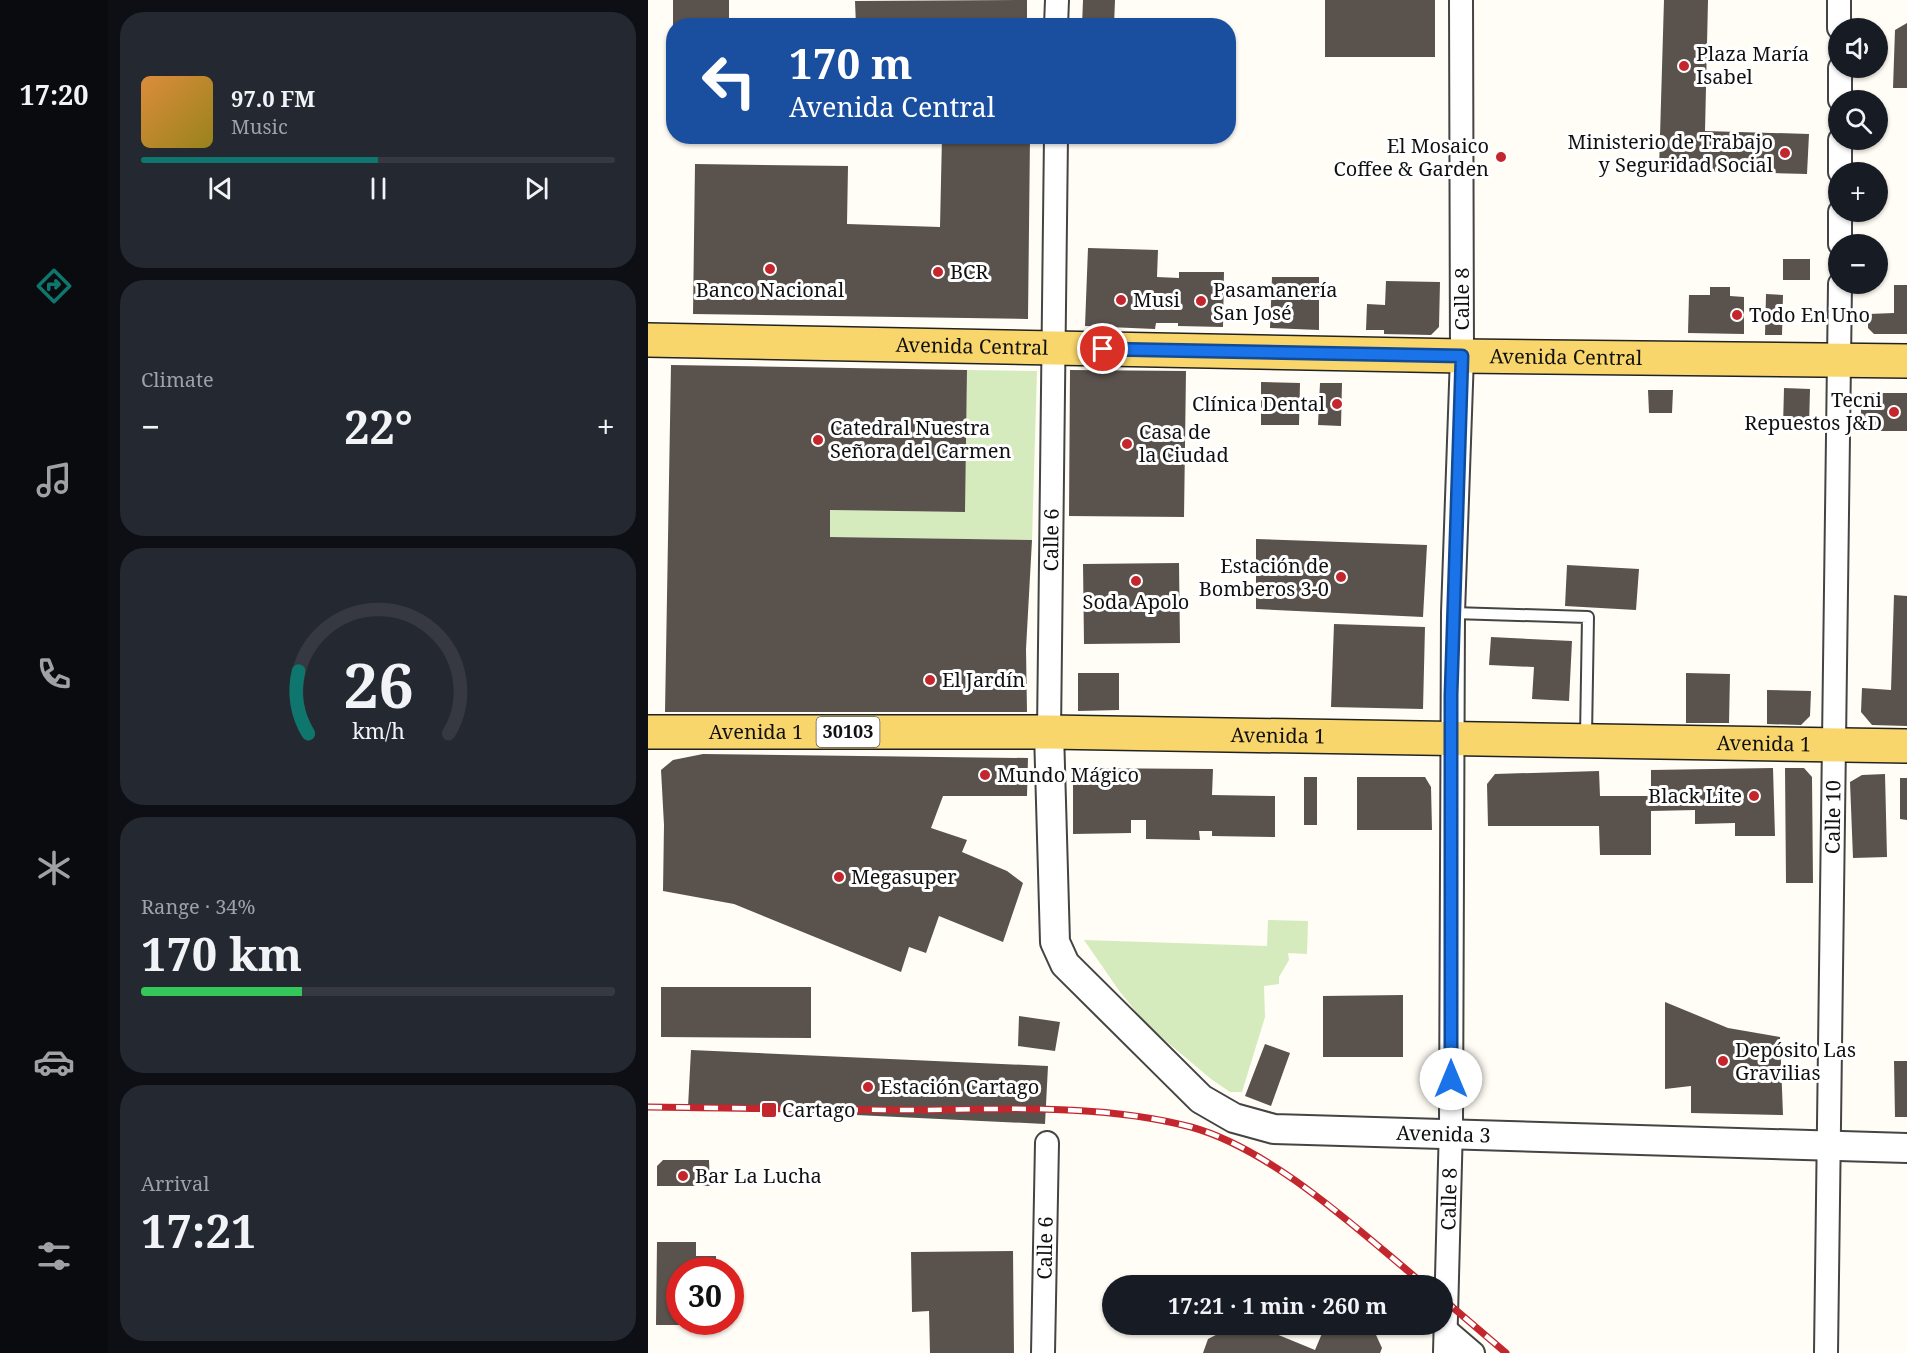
<!DOCTYPE html>
<meta charset="utf-8">
<style>
body{margin:0;font-family:"Noto Serif",serif;background:#242831;color:#f1f3f6;height:100vh;display:flex;flex-direction:column;font-size:22px;white-space:nowrap}
*{box-sizing:border-box;margin:0}
p{font-size:20px;color:#9ea1a6}
.icon{flex:none;width:33px;height:33px;fill:none;stroke:currentColor;stroke-width:2;stroke-linecap:round;stroke-linejoin:round}
.map{position:relative;flex:1;overflow:hidden}
.panel{display:flex;flex-direction:column;gap:12px;padding:12px;background:#0d0f14;width:540px}
.panel>*{flex:none}
.banner{position:absolute;left:18px;top:18px;width:570px;height:126px;border-radius:24px;box-shadow:0 2px 4px #0004;background:#1a4fa0;color:#fff;overflow:hidden}
.buttons{position:absolute;left:1180px;top:18px;display:grid;gap:12px}
.buttons a{display:grid;place-items:center;width:60px;height:60px;border-radius:50%;background:#171b24;box-shadow:0 2px 4px #0004;font-size:30px}
.speed{position:absolute;left:18px;top:1257px;display:flex;gap:12px;font-size:30px;font-weight:700;text-align:center}
.speed>*{display:grid;place-content:center;width:78px;height:78px;border-radius:50%;background:#171b24;box-shadow:0 2px 4px #0004;line-height:1}
.speed .limit{border:9px solid #d22;background:#fff;color:#111}
.pin{position:absolute;display:grid;place-items:center;width:51px;height:51px;color:#fff;margin:-26px;border:3px solid #fff;border-radius:50%;box-shadow:0 2px 6px #0007}
.me{position:absolute;width:66px;margin:-33px;rotate:0deg;stroke-linejoin:round;filter:drop-shadow(0 0 4px #0008)}
.turn{display:flex;align-items:center;gap:21px;height:126px;padding:0 24px;font-size:27px}
.turn .icon{width:78px;height:78px;stroke-width:2.5}
.turn b{display:block;font-size:42px;line-height:51px}
.big{font-size:45px;font-weight:700;line-height:1.1}
.panel .card{flex:1;display:flex;flex-direction:column;justify-content:center;gap:9px;min-width:0;padding:0 21px;border-radius:24px;background:#242831}
.panel .dial{align-items:center;gap:0}
.dial svg{height:156px;overflow:visible;fill:none;stroke:#363941;stroke-width:7;stroke-linecap:round;text-anchor:middle}
.dial text{fill:#f1f3f6;stroke:none}
.song{display:flex;align-items:center;gap:18px}
.cover{width:72px;height:72px;border-radius:9px;background:linear-gradient(135deg,hsl(30 70% 55%),hsl(50 70% 35%))}
.played{height:6px;border-radius:3px;background:linear-gradient(90deg,#0f766e 50%,#363941 50%)}
.keys{display:flex;justify-content:space-around;direction:ltr}
.heat{display:flex;justify-content:space-between;align-items:center;font-size:33px;direction:ltr}
.charge{height:9px;border-radius:4px;background:linear-gradient(90deg,#34c759 34%,#363941 0)}
.trip{position:absolute;left:454px;top:1275px;width:351px;height:60px;border-radius:30px;background:#171b24;box-shadow:0 2px 4px #0004;font-weight:700;line-height:60px;text-align:center}
main{display:flex;flex:1;min-height:0}
.tabs{display:flex;flex-direction:column;width:108px;justify-content:space-around;align-items:center;background:#090b0e;color:#9ea1a6}
.tabs .icon{width:42px;height:42px}
.tabs .on{color:#0f766e}
.tabs b{font-size:27px;color:#f1f3f6}
.map>svg:first-child{display:block}
.green{fill:#d5ebbd}
.building{fill:#5a524d}
.lines{fill:none;stroke-linecap:round;stroke-linejoin:round}
.service-casing{stroke:#444;stroke-width:14}
.minor-casing{stroke:#444;stroke-width:26}
.tertiary-casing{stroke:#444;stroke-width:32}
.primary-casing{stroke:#222;stroke-width:36}
.service{stroke:#fff;stroke-width:10}
.minor{stroke:#fff;stroke-width:22}
.tertiary{stroke:#fff;stroke-width:28}
.primary{stroke:#f9d66b;stroke-width:33}
.rail-casing{stroke:#c4262e;stroke-width:7}
.rail{stroke:#fff;stroke-width:4.5;stroke-dasharray:14;stroke-linecap:butt}
.route-casing{stroke:#114b97;stroke-width:15}
.route{stroke:#1a73e8;stroke-width:10}
.poi-dot{fill:#c4262e;stroke:#fff;stroke-width:2}
.labels{text-anchor:middle;stroke-width:6;stroke-linejoin:round;paint-order:stroke}
.shield{fill:#fff;stroke:#585858;stroke-width:1.5}
.shield-label{font-size:18px;font-weight:bold;fill:#111}
.poi-label{font-size:20px;fill:#111;stroke:#fff;text-anchor:start}
.street-label{font-size:20px;fill:#111;stroke:#fff}
</style>
<main>
<nav class="tabs">
<b>17:20</b>
<svg class="icon on" aria-label="directions" viewBox="0 0 24 24"><path d="M12 3l9 9-9 9-9-9zM9 14v-3h6M13 9l2 2-2 2"/></svg>
<svg class="icon" aria-label="music" viewBox="0 0 24 24"><path d="M9 18V5l10-2v13"/><circle cx="6" cy="18" r="3"/><circle cx="16" cy="16" r="3"/></svg>
<svg class="icon" aria-label="phone" viewBox="0 0 24 24"><path d="M5 4h4l2 5-3 2q2 4 5 5l2-3 5 2v4C11 20 4 13 5 4z"/></svg>
<svg class="icon" aria-label="climate" viewBox="0 0 24 24"><path d="M12 3v18M4 7l16 10M4 17L20 7"/></svg>
<svg class="icon" aria-label="car" viewBox="0 0 24 24"><path d="M5 17H2v-5l4-1 3-4h7l3 4 3 1v5h-3M9 17h6M6 11h13"/><circle cx="7" cy="17" r="2"/><circle cx="17" cy="17" r="2"/></svg>
<svg class="icon" aria-label="filters" viewBox="0 0 24 24"><path d="M4 7h16M4 17h16"/><circle cx="9" cy="7" r="2"/><circle cx="15" cy="17" r="2"/></svg>
</nav>
<section class="panel">
<div class="card">
<div class="song"><i class="cover"></i><div><b>97.0 FM</b><p>Music</p></div></div>
<div class="played"></div>
<div class="keys"><svg class="icon" aria-label="previous" viewBox="0 0 24 24"><path d="M18 5L8 12l10 7zM5 5v14"/></svg><svg class="icon" aria-label="pause" viewBox="0 0 24 24"><path d="M8 5v14M16 5v14"/></svg><svg class="icon" aria-label="next" viewBox="0 0 24 24"><path d="M6 5l10 7-10 7zM19 5v14"/></svg></div>
</div>
<div class="card"><p>Climate</p>
<div class="heat"><a>−</a><b class="big">22°</b><a>+</a></div>
</div>
<div class="card dial"><svg viewBox="0 0 100 80">
<path d="M14 69A42 42 0 1 1 86 69"/>
<path d="M14 69A42 42 0 0 1 9 37" stroke="#0f766e"/>
<text x="50" y="56" font-size="32" font-weight="700">26</text>
<text x="50" y="72" font-size="11">km/h</text>
</svg></div>
<div class="card"><p>Range · 34%</p><b class="big">170 km</b><div class="charge"></div></div>
<div class="card"><p>Arrival</p><b class="big">17:21</b></div>
</section>
<div class="map">
<svg width="1259" height="1353" viewBox="0 0 1259 1353">
<rect width="100%" height="100%" fill="#fffdf5"/>
<path class="green" d="M319,370L389,371L384,540L182,537V510L316,512Z
M620,920L660,921L659,954L640,953L641,960L631,977V984L616,986L617,1017L594,1092H582L563,1079L500,1026L472,992L436,940L619,946Z"/>
<path class="building" d="M25,0H81V26H25Z
M379,0V26H208L207,1Z
M435,0H467L466,26H434Z
M677,0H787V57H677Z
M1016,0H1060L1057,131L1161,134L1159,174L1011,170Z
M1259,23V88H1245L1247,30Z
M294,136H382L380,319L45,314L47,164L200,166L199,224L292,227Z
M440,248L510,250L509,277L531,278V272H576L575,327L530,326V323H508L507,329L437,326Z
M1135,259H1162V280H1135Z
M624,277H671V330L622,328Z
M738,281L792,282L791,327L783,335L736,334V330H718L719,304L737,305Z
M1246,285H1259V334H1226L1220,328V314L1246,313Z
M1062,287H1082V296L1096,297V334L1040,333L1041,295H1062Z
M1118,294L1135,295L1134,335H1117Z
M23,365L319,370L317,512L182,510V537L384,540L378,649L379,712H17Z
M422,370L538,371L536,517L421,516Z
M613,382L652,383L651,425H613Z
M672,383H694L693,426L670,425Z
M1136,388L1162,389L1161,427H1135Z
M1000,390H1025L1024,413H1001Z
M1221,393H1259V431H1213V400Z
M608,539L779,545L775,617L608,609Z
M531,563L532,643L436,644L435,564Z
M919,565L991,569L988,610L917,606Z
M1246,595L1259,596V726L1224,725L1213,712L1214,688L1243,690Z
M686,624L777,627L775,709L683,707Z
M843,637L924,641L921,701L884,699L886,667L841,665Z
M430,673H471V710L430,711Z
M1038,673L1082,674L1081,723H1038Z
M1119,690L1163,691L1162,716L1153,725L1119,724Z
M55,754L380,758L379,796H295L283,828L319,840L314,852L359,871L375,883L355,942L291,916L278,953L261,947L253,972L86,904L15,891L16,825L13,770L25,760Z
M425,768L565,769L564,795L627,796V837L564,836V831H551L552,840L498,839V820H483V833L425,834Z
M1125,768L1127,836H1087V823L1047,824V810L1003,811V855H952L951,826H840L839,784L847,774L951,771L952,796H1003V770Z
M1137,768H1156L1164,777L1165,883H1138Z
M1237,774L1239,857L1205,858L1202,782L1214,775Z
M656,777H669V825H656Z
M709,777H777L783,787L784,830H709Z
M1252,778H1259V820L1252,819Z
M13,987H163V1038L13,1037Z
M755,995V1057H675V996Z
M1017,1002L1080,1028L1132,1037L1135,1115L1043,1113V1086L1017,1089Z
M371,1016L412,1022L407,1051L370,1046Z
M617,1044L642,1053L623,1106L597,1096Z
M43,1050L400,1066L397,1124L40,1107Z
M1246,1061H1259V1117H1247Z
M15,1160H61L62,1186H9V1166Z
M9,1242H48V1256H68V1270H32V1322H67V1325H8Z
M365,1251L366,1353H282L281,1311L264,1312L263,1252Z
M589,1324H604L667,1350L678,1324H723L734,1348L732,1353H555L560,1339Z"/>
<g class="lines">
<defs>
<path id="service" d="M805,613L940,617L938,736"/>
<g id="minor">
<path d="M1191,0V28"/>
<path d="M408,26L409,0"/>
<path d="M1192,68V100"/>
<path d="M1192,140V172"/>
<path d="M1192,212V244"/>
<path id="s1" d="M401,732L408,136"/>
<path d="M797,1329L825,1353"/>
<path id="s2" d="M395,1353L399,1143"/>
<path id="s3" d="M797,1353L803,1125L805,613L814,356L813,0"/>
<path id="s4" d="M1178,1353L1192,284"/>
</g>
<g id="tertiary">
<path id="s5" d="M401,732L407,942L417,964L553,1099L586,1118L626,1129L1259,1148"/>
</g>
<g id="primary">
<path id="s6" d="M0,340L814,356L1259,361"/>
<path id="s7" d="M0,732H401L1259,746"/>
</g>
</defs>
<use href="#service" class="service-casing"/>
<use href="#minor" class="minor-casing"/>
<use href="#tertiary" class="tertiary-casing"/>
<use href="#primary" class="primary-casing"/>
<use href="#service" class="service"/>
<use href="#minor" class="minor"/>
<use href="#tertiary" class="tertiary"/>
<use href="#primary" class="primary"/>
<defs>
<path id="rail" d="M0,1107C91,1108 181,1110 272,1110C360,1109 456,1104 543,1127C626,1150 712,1232 778,1286
M795,1299L858,1353"/>
</defs>
<use href="#rail" class="rail-casing"/>
<use href="#rail" class="rail"/>
</g>
<g class="lines">
<defs>
<path id="route" d="M455,349L814,356L803,695V1079"/>
</defs>
<use href="#route" class="route-casing"/>
<use href="#route" class="route"/>
</g>
<g class="poi-dot">
<circle cx="1036" cy="66" r="6"/>
<circle cx="1137" cy="153" r="6"/>
<circle cx="853" cy="157" r="6"/>
<circle cx="122" cy="269" r="6"/>
<circle cx="290" cy="272" r="6"/>
<circle cx="473" cy="300" r="6"/>
<circle cx="553" cy="301" r="6"/>
<circle cx="1089" cy="315" r="6"/>
<circle cx="689" cy="404" r="6"/>
<circle cx="1246" cy="412" r="6"/>
<circle cx="170" cy="440" r="6"/>
<circle cx="479" cy="444" r="6"/>
<circle cx="693" cy="577" r="6"/>
<circle cx="488" cy="581" r="6"/>
<circle cx="282" cy="680" r="6"/>
<circle cx="337" cy="775" r="6"/>
<circle cx="1106" cy="796" r="6"/>
<circle cx="191" cy="877" r="6"/>
<circle cx="1075" cy="1061" r="6"/>
<circle cx="220" cy="1087" r="6"/>
<rect x="113" y="1102" width="16" height="16" rx="3"/>
<circle cx="35" cy="1176" r="6"/>
</g>
<g class="labels">
<rect class="shield" x="168.5" y="717" width="63" height="30" rx="4.5"/>
<g class="shield-label">
<text x="200" y="738">30103</text>
</g>
<g class="poi-label">
<text x="1048" y="61">Plaza María<tspan x="1048" dy="23">Isabel</tspan></text>
<text x="1125" y="149" text-anchor="end">Ministerio de Trabajo<tspan x="1125" dy="23">y Seguridad Social</tspan></text>
<text x="841" y="153" text-anchor="end">El Mosaico<tspan x="841" dy="23">Coffee &amp; Garden</tspan></text>
<text x="302" y="279">BCR</text>
<text x="122" y="297" text-anchor="middle">Banco Nacional</text>
<text x="565" y="297">Pasamanería<tspan x="565" dy="23">San José</tspan></text>
<text x="485" y="307">Musi</text>
<text x="1101" y="322">Todo En Uno</text>
<text x="1234" y="407" text-anchor="end">Tecni<tspan x="1234" dy="23">Repuestos J&amp;D</tspan></text>
<text x="677" y="411" text-anchor="end">Clínica Dental</text>
<text x="182" y="435">Catedral Nuestra<tspan x="182" dy="23">Señora del Carmen</tspan></text>
<text x="491" y="439">Casa de<tspan x="491" dy="23">la Ciudad</tspan></text>
<text x="681" y="573" text-anchor="end">Estación de<tspan x="681" dy="23">Bomberos 3-0</tspan></text>
<text x="488" y="609" text-anchor="middle">Soda Apolo</text>
<text x="294" y="687">El Jardín</text>
<text x="349" y="782">Mundo Mágico</text>
<text x="1094" y="803" text-anchor="end">Black Lite</text>
<text x="203" y="884">Megasuper</text>
<text x="1087" y="1057">Depósito Las<tspan x="1087" dy="23">Gravilias</tspan></text>
<text x="232" y="1094">Estación Cartago</text>
<text x="134" y="1117">Cartago</text>
<text x="47" y="1183">Bar La Lucha</text>
</g>
<g class="street-label">
<text transform="translate(814 299) rotate(-90)" y="7">Calle 8</text>
<text dy="7" stroke="none"><textPath href="#s6" startOffset="324">Avenida Central</textPath></text>
<text dy="7" stroke="none"><textPath href="#s6" startOffset="918">Avenida Central</textPath></text>
<text dy="7" stroke="none"><textPath href="#s1" startOffset="192">Calle 6</textPath></text>
<text dy="7" stroke="none"><textPath href="#s7" startOffset="108">Avenida 1</textPath></text>
<text dy="7" stroke="none"><textPath href="#s7" startOffset="630">Avenida 1</textPath></text>
<text dy="7" stroke="none"><textPath href="#s7" startOffset="1116">Avenida 1</textPath></text>
<text dy="7" stroke="none"><textPath href="#s4" startOffset="536">Calle 10</textPath></text>
<text dy="7" stroke="none"><textPath href="#s5" startOffset="675">Avenida 3</textPath></text>
<text dy="7" stroke="none"><textPath href="#s3" startOffset="154">Calle 8</textPath></text>
<text dy="7" stroke="none"><textPath href="#s2" startOffset="105">Calle 6</textPath></text>
</g>
</g>
</svg>
<div class="buttons">
<a><svg class="icon" aria-label="sound" viewBox="0 0 24 24"><path d="M4 9h4l5-4v14l-5-4H4zM17 9q2 3 0 6"/></svg></a>
<a><svg class="icon" aria-label="search" viewBox="0 0 24 24"><circle cx="10" cy="10" r="6"/><path d="M15 15l6 6"/></svg></a>
<a>+</a>
<a>−</a>
</div>
<div class="speed"><div class="limit">30</div></div>
<div class="pin" style="left:455px;top:349px;background:#d93025"><svg class="icon" aria-label="arrive" viewBox="0 0 24 24"><path d="M6 21V4h12l-3 4 3 4H6"/></svg></div>
<svg class="me" style="left:803px;top:1079px" viewBox="-20 -20 40 40"><circle r="19" fill="#fff"/><path d="M0-13L10 11 0 6-10 11z" fill="#1a73e8"/></svg>
<div class="trip">17:21 · 1 min · 260 m</div>
<div class="banner">
<div class="turn"><svg class="icon" aria-label="left" viewBox="0 0 24 24"><path d="M17 20v-9H6M10 6l-5 5 5 5"/></svg><div><b>170 m</b>Avenida Central</div></div>
</div>
</div>
</main>
